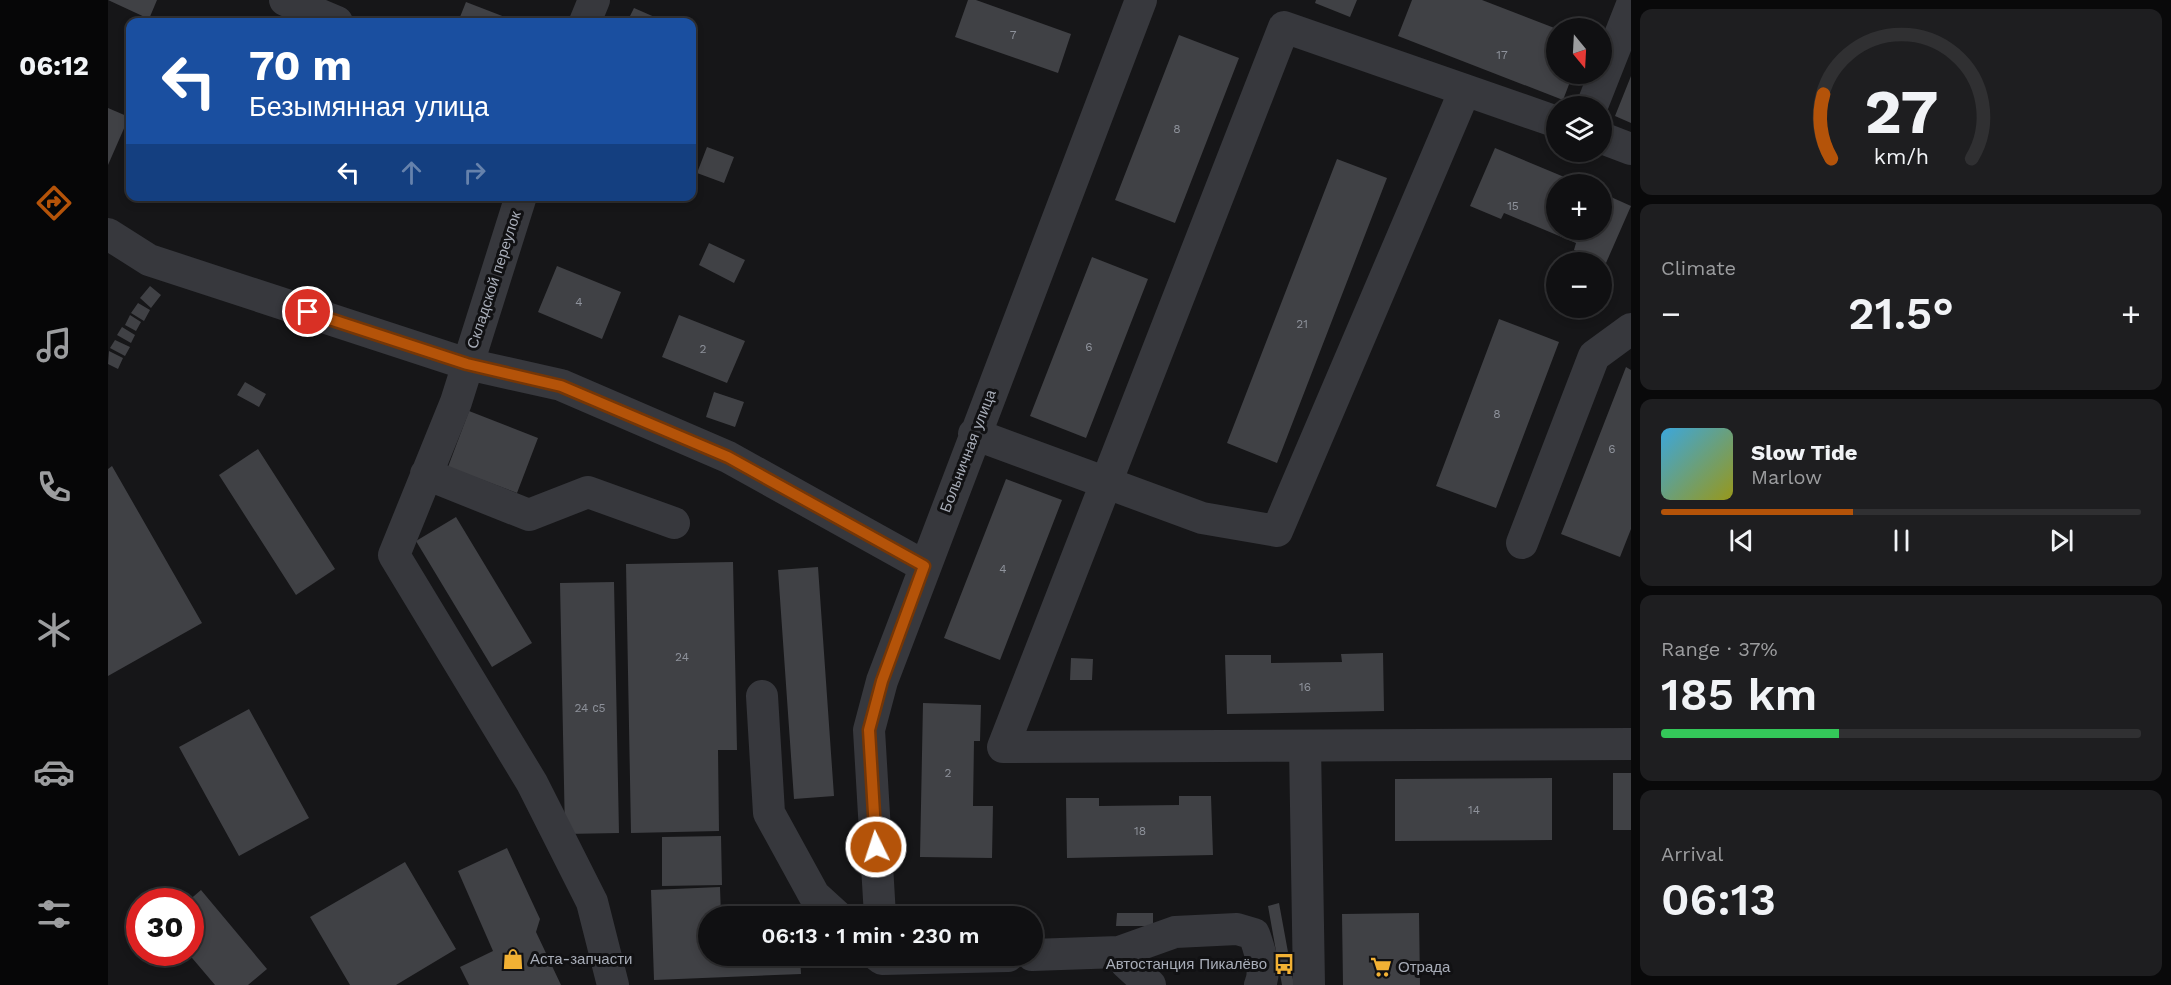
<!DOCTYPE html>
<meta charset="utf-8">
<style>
body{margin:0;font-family:"Work Sans",sans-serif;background:#1e1e20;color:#f1f3f6;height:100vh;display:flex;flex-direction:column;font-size:22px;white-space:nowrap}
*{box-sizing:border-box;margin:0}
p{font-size:20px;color:#9c9d9f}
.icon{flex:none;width:33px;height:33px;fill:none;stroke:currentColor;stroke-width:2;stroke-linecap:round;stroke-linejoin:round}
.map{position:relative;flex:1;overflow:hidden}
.details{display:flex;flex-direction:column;gap:9px;padding:9px;background:#09090a;width:540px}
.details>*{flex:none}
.guide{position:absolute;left:18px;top:18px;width:570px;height:183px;border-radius:12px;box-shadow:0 3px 9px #0003,0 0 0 2px #303032;background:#1a4fa0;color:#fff;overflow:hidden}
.needle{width:39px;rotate:162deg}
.tools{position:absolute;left:1438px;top:18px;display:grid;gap:12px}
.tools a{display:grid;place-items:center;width:66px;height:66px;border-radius:50%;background:#101012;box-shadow:0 3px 9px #0003,0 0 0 2px #303032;font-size:30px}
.speed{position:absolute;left:18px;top:888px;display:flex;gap:12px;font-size:30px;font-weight:700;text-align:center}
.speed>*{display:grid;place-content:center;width:78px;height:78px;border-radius:50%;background:#101012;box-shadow:0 3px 9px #0003,0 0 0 2px #303032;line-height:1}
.speed .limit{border:9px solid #d22;background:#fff;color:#111}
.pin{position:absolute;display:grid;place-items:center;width:51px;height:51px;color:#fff;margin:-26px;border:3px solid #fff;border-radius:50%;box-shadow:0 2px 6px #0007}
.me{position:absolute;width:66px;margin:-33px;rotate:356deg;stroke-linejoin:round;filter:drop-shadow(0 0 4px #0008)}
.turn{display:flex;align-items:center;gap:21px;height:126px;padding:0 24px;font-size:27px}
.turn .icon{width:78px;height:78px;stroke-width:2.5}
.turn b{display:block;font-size:42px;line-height:51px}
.lanes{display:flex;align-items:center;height:57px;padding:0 24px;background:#0003;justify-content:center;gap:30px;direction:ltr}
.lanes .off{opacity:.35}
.big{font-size:45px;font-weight:600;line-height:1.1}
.details .widget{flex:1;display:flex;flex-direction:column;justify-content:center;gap:9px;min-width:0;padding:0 21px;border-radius:12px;background:#1e1e20}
.details .dial{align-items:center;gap:0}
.dial svg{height:156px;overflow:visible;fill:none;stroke:#303032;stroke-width:7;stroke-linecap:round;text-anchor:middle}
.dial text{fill:#f1f3f6;stroke:none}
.song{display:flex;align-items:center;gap:18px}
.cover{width:72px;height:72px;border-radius:9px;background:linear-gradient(135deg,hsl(200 70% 55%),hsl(60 70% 35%))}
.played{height:6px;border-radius:3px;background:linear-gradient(90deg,#b45309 40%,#303032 40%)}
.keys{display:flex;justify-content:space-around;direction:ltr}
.heat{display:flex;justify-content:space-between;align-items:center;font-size:33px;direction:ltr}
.charge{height:9px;border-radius:4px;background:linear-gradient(90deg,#34c759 37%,#303032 0)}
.trip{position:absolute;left:590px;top:906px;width:345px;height:60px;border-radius:30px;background:#101012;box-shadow:0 3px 9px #0003,0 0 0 2px #303032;font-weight:600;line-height:60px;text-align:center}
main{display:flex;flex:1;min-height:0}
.tab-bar{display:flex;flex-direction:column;width:108px;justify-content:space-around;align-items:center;background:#060607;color:#9c9d9f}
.tab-bar .icon{width:42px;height:42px}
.tab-bar .current{color:#b45309}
.tab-bar b{font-size:27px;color:#f1f3f6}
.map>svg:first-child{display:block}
.building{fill:#404145}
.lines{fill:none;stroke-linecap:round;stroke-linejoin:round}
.minor{stroke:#37383d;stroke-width:32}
.route-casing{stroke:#753606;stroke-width:15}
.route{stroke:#b45309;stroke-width:10}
.labels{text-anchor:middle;stroke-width:6;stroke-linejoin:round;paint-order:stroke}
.number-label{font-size:12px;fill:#8e929b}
.street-label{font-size:15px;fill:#a8adb8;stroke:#111113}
.poi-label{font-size:15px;fill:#a8adb8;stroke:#111113;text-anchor:start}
</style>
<main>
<nav class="tab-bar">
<b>06:12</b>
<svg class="icon current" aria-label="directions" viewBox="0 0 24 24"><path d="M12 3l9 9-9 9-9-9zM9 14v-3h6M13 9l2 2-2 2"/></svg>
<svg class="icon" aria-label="music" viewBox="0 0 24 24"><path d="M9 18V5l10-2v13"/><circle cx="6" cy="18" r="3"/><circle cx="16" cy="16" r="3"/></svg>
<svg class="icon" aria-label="phone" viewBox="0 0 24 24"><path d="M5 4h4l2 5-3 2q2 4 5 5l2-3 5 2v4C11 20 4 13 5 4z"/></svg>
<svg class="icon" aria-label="climate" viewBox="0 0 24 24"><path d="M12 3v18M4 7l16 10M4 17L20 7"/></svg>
<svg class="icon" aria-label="car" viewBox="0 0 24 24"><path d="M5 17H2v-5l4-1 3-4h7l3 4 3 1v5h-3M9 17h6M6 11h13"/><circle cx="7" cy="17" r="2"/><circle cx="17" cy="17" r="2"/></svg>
<svg class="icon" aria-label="filters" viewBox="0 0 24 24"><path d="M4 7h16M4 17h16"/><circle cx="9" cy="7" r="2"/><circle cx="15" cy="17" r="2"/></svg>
</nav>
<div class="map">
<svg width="1523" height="985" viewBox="0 0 1523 985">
<rect width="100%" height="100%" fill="#161618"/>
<path class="building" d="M0,0H49L41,19Z
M860,0H868L963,34L950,73L847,37Z
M1208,0H1249L1242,17L1207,3Z
M1304,0H1374L1449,29V74H1465L1455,100L1290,36Z
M358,2L410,22H350Z
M526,8L558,22H519Z
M1071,35L1131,58L1067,223L1007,200Z
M1523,76V123L1507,116Z
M0,108L21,117L0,165Z
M599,147L626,157L616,183L589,173Z
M1387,148L1473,184H1449V230H1494V193L1523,206L1498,263L1466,250L1468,243L1396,213L1393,219L1362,206Z
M1229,159L1279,178L1169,463L1119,443Z
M601,243L637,260L626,283L591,265Z
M984,257L1040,279L978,438L922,416Z
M449,266L513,292L494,339L430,312Z
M42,286L53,295L43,308L32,298Z
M30,303L42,310L36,321L23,313Z
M22,315L33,322L28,331L17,325Z
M571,315L637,341L619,383L554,357Z
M1391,319L1451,342L1388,508L1328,486Z
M14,327L27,335L23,343L9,335Z
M7,340L22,347L17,356L2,348Z
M1,351L15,358L10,369L0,364Z
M1518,367L1523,370V529L1512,557L1453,534Z
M137,382L158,394L151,407L129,395Z
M606,392L636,402L627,427L598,417Z
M361,411L430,438L409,493L340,467Z
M150,449L227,569L188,595L111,475Z
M4,466L94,623L0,676V469Z
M898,479L954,500L892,660L836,638Z
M348,517L424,643L384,667L308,541Z
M625,562L629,750H610L611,831L523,833L518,564Z
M710,567L726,796L686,799L670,570Z
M506,582L511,833L457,834L452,583Z
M1275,653L1276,711L1119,714L1117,655H1163V663L1234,662L1233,654Z
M963,658L985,659L984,680H962Z
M815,703L873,705L872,741H866L865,806H885L884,858L812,857Z
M141,709L201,818L131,856L71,747Z
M1505,773H1523V830H1505Z
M1444,778V840L1287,841V779Z
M1071,796H1103L1105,855L959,858L958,798H991V806L1071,805Z
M613,836L614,885L554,886V837Z
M399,848L432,919L428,932L453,985H361L352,967L385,951L350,871Z
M297,862L348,949L288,985H242L202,917Z
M612,887L613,916H600V956H692L693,974L546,980L543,890Z
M93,890L159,969L140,985H107L79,952H82V902H79Z
M1171,903L1186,985H1174L1160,906Z
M1009,913H1045V926H1008Z
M1311,913L1312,985H1235L1234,914Z"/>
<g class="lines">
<path class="minor" d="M177,0L229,22
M477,22L486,0
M1484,106L1523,7
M1449,122L1176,27L895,747L1523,744
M1494,138L1523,149
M413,196L348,402L286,555L424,783L484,902L505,985
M0,234L41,260L359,364L453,385L620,457L816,566
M866,434L1094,518L1169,531L1357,90
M318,474L421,515L480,492L566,523
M1414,543L1486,356L1523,329
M654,696L661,813L706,895L729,916
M1197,746L1201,985
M772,916L761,730L774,681L1033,0
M1011,952L1018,963L1042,985
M924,955L1011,952L1067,932L1129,929L1146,934C1151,949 1159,969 1152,985
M770,956L774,959L900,956"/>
</g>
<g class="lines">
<defs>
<path id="route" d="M200,312L359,364L453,386L620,457L816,566L774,681L761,730L768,847"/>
</defs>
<use href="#route" class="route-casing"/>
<use href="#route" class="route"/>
</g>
<defs>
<symbol id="shop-bare" viewBox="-9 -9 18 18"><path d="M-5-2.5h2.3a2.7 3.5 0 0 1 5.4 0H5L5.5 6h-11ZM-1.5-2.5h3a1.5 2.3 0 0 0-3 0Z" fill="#f2b134" stroke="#111113" stroke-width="2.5" paint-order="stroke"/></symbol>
<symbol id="bus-bare" viewBox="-9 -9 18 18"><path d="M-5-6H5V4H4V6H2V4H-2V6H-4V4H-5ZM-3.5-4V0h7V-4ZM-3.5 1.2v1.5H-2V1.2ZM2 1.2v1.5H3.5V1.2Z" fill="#f2b134" stroke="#111113" stroke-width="2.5" paint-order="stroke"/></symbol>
<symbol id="supermarket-bare" viewBox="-9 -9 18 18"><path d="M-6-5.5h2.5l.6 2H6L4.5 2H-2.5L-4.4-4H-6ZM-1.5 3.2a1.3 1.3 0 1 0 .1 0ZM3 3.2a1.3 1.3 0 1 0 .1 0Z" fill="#f2b134" stroke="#111113" stroke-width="2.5" paint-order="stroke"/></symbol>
</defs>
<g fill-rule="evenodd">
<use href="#shop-bare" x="390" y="944" width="30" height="30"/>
<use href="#bus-bare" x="1161" y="949" width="30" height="30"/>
<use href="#supermarket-bare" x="1258" y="952" width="30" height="30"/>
</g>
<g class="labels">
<g class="number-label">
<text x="905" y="39">7</text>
<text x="1394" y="59">17</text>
<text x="1069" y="133">8</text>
<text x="1405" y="210">15</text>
<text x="471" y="306">4</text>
<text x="1194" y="328">21</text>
<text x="981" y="351">6</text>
<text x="595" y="353">2</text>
<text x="1389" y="418">8</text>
<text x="1504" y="453">6</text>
<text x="895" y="573">4</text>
<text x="574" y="661">24</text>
<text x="1197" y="691">16</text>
<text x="482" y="712">24 с5</text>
<text x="840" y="777">2</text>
<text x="1366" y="814">14</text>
<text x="1032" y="835">18</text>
</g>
<g class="street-label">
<text transform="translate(386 280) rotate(-72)" y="5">Складской переулок</text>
<text transform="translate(860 451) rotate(-69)" y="5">Больничная улица</text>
</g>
<g class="poi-label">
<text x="422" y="964">Аста-запчасти</text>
<text x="1159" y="969" text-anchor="end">Автостанция Пикалёво</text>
<text x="1290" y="972">Отрада</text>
</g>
</g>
</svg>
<div class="tools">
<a><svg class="needle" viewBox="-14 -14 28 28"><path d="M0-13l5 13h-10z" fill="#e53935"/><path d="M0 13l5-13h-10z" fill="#9c9d9f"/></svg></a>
<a><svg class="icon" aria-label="layers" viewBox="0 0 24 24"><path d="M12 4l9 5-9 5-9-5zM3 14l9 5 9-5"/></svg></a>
<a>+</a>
<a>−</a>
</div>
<div class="speed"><div class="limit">30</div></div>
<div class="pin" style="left:200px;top:312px;background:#d93025"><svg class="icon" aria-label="arrive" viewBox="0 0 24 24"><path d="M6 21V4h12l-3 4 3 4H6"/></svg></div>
<svg class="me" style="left:768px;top:847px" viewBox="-20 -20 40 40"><circle r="17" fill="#b45309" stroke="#fff" stroke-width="3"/><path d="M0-11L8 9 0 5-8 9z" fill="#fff"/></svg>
<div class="trip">06:13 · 1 min · 230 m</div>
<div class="guide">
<div class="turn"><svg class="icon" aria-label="left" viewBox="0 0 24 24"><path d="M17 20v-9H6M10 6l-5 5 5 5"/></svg><div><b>70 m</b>Безымянная улица</div></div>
<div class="lanes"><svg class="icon" aria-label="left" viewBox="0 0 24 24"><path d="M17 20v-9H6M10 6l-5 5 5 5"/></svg><svg class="icon off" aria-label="ahead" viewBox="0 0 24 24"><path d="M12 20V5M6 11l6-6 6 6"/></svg><svg class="icon off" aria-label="right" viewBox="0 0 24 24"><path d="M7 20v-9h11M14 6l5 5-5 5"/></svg></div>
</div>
</div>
<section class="details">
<div class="widget dial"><svg viewBox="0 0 100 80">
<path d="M14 69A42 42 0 1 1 86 69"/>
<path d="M14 69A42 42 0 0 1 10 36" stroke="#b45309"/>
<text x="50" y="56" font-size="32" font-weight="700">27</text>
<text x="50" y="72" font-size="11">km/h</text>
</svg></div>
<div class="widget"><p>Climate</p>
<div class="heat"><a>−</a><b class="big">21.5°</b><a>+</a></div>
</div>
<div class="widget">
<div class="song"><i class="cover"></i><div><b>Slow Tide</b><p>Marlow</p></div></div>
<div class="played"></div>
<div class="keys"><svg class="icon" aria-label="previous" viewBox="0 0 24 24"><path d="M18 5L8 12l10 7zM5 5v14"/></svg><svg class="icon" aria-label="pause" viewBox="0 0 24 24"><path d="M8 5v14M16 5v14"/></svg><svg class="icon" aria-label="next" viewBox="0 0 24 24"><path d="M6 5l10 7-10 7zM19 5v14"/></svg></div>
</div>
<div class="widget"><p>Range · 37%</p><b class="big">185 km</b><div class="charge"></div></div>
<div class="widget"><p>Arrival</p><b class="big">06:13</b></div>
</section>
</main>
